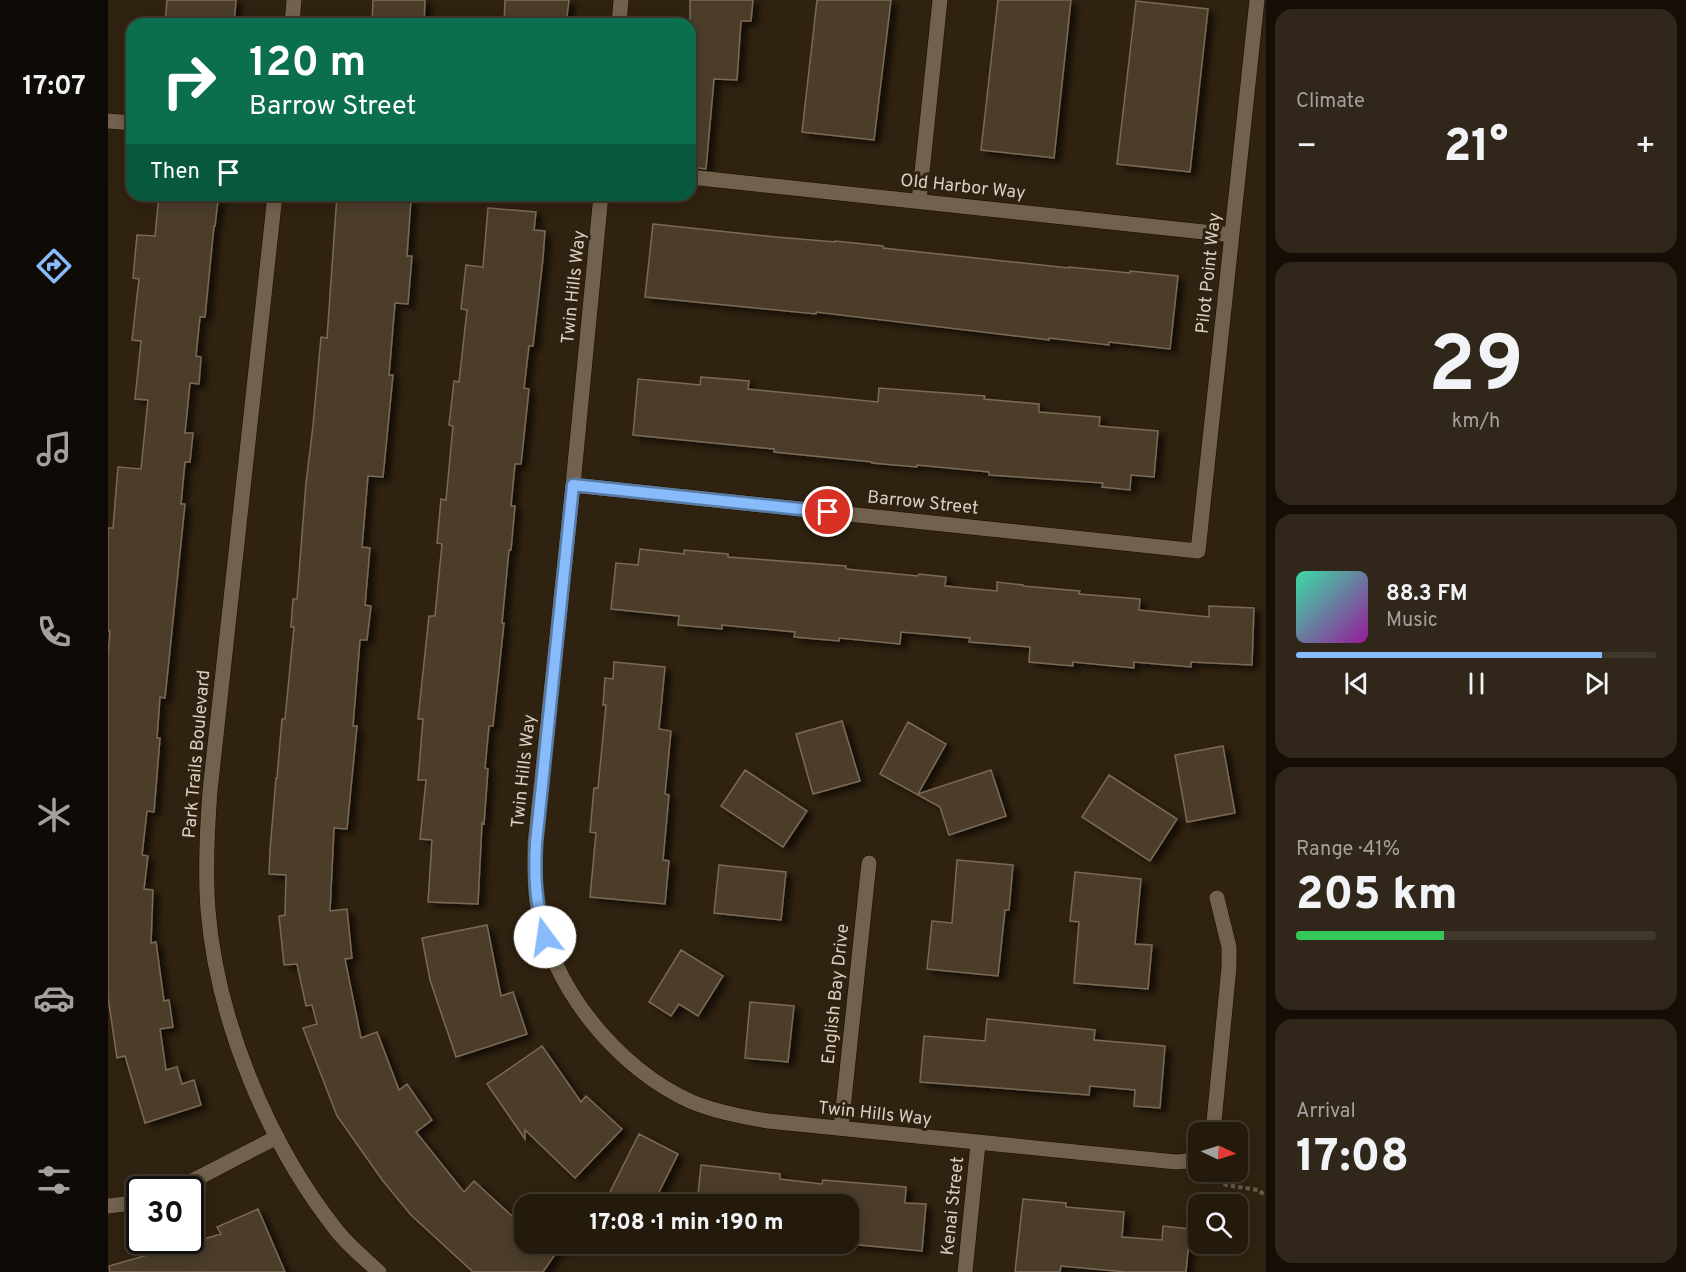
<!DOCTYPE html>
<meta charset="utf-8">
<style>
body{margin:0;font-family:Overpass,sans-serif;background:#30271a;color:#f1f3f6;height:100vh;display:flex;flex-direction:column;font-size:22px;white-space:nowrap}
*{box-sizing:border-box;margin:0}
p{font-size:20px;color:#a3a19d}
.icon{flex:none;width:33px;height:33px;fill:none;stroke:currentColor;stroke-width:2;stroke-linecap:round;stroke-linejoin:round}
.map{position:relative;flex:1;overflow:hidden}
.drawer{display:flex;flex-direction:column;gap:9px;padding:9px;background:#140e07;width:420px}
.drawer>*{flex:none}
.banner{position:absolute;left:18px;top:18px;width:570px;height:183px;border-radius:18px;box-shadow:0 3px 15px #0003,0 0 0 2px #41382d;background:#0b6e4f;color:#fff;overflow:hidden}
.needle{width:39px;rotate:94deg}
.buttons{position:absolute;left:1080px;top:1122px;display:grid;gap:12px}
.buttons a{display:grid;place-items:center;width:60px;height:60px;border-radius:12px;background:#241a0c;box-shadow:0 3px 15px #0003,0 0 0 2px #41382d;font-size:30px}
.speed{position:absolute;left:18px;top:1176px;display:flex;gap:12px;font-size:30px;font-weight:700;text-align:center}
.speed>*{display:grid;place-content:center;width:78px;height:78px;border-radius:50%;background:#241a0c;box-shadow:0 3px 15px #0003,0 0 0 2px #41382d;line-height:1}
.speed .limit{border:3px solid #111;border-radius:9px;background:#fff;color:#111}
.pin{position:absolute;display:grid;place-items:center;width:51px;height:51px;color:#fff;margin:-26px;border:3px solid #fff;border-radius:50%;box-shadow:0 2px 6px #0007}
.me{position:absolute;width:66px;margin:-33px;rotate:346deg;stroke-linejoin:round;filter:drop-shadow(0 0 4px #0008)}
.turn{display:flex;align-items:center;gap:21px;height:126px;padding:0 24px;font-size:27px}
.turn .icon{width:78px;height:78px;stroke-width:2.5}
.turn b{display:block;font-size:42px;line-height:51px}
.then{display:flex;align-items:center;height:57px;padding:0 24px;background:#0003;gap:12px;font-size:22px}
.big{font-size:45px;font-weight:800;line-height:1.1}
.drawer .widget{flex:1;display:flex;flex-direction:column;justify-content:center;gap:9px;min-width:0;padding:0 21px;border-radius:18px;background:#30271a}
.drawer .dial{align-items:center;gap:0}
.dial b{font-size:78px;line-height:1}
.song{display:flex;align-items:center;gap:18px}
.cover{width:72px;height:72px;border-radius:9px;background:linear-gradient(135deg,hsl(160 70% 55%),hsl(300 70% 35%))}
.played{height:6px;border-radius:3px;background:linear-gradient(90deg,#87bbfb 85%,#41382d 85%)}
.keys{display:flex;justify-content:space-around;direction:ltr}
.heat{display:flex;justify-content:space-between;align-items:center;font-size:33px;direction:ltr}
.charge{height:9px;border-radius:4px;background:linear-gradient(90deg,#34c759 41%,#41382d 0)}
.trip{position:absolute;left:406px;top:1194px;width:345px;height:60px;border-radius:18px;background:#241a0c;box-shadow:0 3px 15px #0003,0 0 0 2px #41382d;font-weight:800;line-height:60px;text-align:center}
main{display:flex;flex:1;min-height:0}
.tabs{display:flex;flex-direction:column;width:108px;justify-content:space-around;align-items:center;background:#0e0a05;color:#a3a19d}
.tabs .icon{width:42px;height:42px}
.tabs .active{color:#87bbfb}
.tabs b{font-size:27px;color:#f1f3f6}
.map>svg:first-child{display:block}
.building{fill:#4b3c29;stroke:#7a6a55;stroke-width:1.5;filter:url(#shadow)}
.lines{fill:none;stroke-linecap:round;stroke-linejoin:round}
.minor-casing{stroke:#180b00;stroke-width:16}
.path{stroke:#665a4a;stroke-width:4;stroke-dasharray:4.5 3;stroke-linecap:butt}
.minor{stroke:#72624d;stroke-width:15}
.route-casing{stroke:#587aa3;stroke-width:15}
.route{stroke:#87bbfb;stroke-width:10}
.labels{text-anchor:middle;stroke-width:6;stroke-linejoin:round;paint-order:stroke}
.street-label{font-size:18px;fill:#d9d0c4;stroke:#302210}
</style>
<main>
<nav class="tabs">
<b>17:07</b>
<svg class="icon active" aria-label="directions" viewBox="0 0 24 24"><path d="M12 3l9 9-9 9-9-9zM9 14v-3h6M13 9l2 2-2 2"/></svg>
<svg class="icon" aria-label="music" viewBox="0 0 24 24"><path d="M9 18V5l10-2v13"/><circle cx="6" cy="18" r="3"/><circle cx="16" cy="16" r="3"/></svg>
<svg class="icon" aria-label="phone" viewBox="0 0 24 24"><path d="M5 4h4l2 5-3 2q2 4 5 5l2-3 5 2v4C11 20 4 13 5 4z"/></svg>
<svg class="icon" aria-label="climate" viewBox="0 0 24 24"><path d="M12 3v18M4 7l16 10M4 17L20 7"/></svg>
<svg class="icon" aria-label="car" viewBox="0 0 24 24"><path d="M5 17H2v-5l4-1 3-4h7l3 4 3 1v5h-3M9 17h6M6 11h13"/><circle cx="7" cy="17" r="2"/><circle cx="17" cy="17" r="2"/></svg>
<svg class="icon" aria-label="filters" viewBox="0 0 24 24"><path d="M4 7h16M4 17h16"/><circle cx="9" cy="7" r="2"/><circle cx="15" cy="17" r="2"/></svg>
</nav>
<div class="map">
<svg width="1158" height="1272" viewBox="0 0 1158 1272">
<defs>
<filter id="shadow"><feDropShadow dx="6" dy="4" stdDeviation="3" flood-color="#0009"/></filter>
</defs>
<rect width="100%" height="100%" fill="#302210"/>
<path class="building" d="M59,0H128L126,24L57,23Z
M265,0H317L316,24H264Z
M397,0H461L458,24H396Z
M582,0H645L643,21H633L629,80L606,79L598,169L582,167Z
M709,0H783L766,140L694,132Z
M890,0H963L946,158L873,150Z
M1028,1L1100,9L1082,172L1009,164Z
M51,195H98V198L110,200L107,226H106L97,317H92L88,356L93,357L91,384L82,383L77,433H85L82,462H77L73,504H77L57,698L52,697L49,738H52L46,812L39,811L34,855L40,856L36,889L45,890L43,943L48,942L56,1001L61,1000L65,1027L52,1029L58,1070L69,1067L74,1084L86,1080L93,1105L37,1123L17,1056L9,1058L0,997V655L2,631H0V528H5L10,467L33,469L40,400L27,399L33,341L24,340L31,279L25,278L29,235L47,236Z
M229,195L303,200L299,256H304L300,304L287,303L281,375H285L275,477L260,476L254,547L262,548L257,605L263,606L259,640H252L245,726H249L239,829L226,828L222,911L239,909L244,958L237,959L253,1038L269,1032L291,1090L299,1084L324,1120L308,1132L356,1192L366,1181L417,1228V1244H454L435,1272H365L303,1215L275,1181L229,1116L195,1028L209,1024L204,1005L198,1006L189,964L176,965L171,916L177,915L178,875L161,874L162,850L168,778H169L174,719H177L186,627H183L185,599H189L198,483L205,426L213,337L219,338Z
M380,208L428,212L426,230L437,231L435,258L425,346H421L416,388L421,389L413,464H407L403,506H407L403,550H401L394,623H396L385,726H381L377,768L380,769L376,824L374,823L370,904L320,902L324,840L312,839L318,780H310L315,719H310L321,616H327L334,544L329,543L333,499L338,500L345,426L341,425L346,381L351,382L359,310L353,309L358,265L375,267Z
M545,224L668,237L727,242V241L775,246V248L961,268V267L1022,273V271L1070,276L1062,349L1001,342V345L941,338V340L708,312V314L537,297Z
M593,377L641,381L640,389L770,402L771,388L877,396L876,399L931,404V412L992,417L991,426L1050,431L1046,477L1023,475L1022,490L994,487L995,483L881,475V472L809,465V467L764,463V462L666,452V449L525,435L530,379L592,385Z
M532,549L576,554V550L620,554V557L738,566V569L810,576L811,574L838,577L837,586L889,591V582L915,585V586L972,591L971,594L1032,599L1031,610L1101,617V606L1146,608L1144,665L1083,662V667L1026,662V668L965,662V666L921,662L922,647L861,642L862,638L793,632L792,644L731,638V641L686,637L687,632L614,625V629L570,625L571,616L503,609L508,563L530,565Z
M506,662L557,667L551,729L563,731L557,794L561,795L555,860L561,861L557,904L482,897L488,833L482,832L486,788H490L498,705H495L497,678L505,679Z
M734,721L752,781L705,794L688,734Z
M800,722L838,744L810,794L883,770L898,816L841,835L832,807L772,774Z
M1115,746L1127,813L1079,822L1067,755Z
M637,770L699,811L675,847L613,806Z
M1001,775L1069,819L1042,861L974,817Z
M849,860L905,865L901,910H897L890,976L819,969L824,921L844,923Z
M611,865L678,872L673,920L606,913Z
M967,872L1033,879L1027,944L1044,945L1040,989L966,983L971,922L962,921Z
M379,925L393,996L405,992L419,1034L348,1057L322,980L314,938Z
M573,950L615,976L590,1016L571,1004L563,1016L541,1002Z
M642,1002L686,1006L680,1062L637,1058Z
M879,1019L987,1030L986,1040L1057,1046L1052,1108L1026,1106L1027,1090L982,1086L981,1095L812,1082L816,1036L877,1041Z
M434,1046L473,1102L478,1096L514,1129L467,1178L417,1130V1139L379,1084Z
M531,1134L570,1154L545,1204H496Z
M593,1165L672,1174V1179L714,1184L715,1180L798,1187L797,1203L818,1204L814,1251L741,1244V1204H589Z
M915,1199L958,1203V1207L1016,1212L1014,1237L1054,1240L1055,1226L1082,1229L1078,1272H1018L953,1266L952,1272H907Z
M150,1209L177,1272H2L1,1266L113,1234L109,1227Z"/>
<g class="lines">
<defs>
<path id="minor" d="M184,24L186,0
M511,24L513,0
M0,121L24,123
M582,177L1124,235
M167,195L102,791C99,831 97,870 100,910C109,1020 160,1144 229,1231C241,1246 257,1259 271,1272
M493,195L465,485L427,843C427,863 426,883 429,903C441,985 509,1069 584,1102C608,1112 635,1117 660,1121L1068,1162L1079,1161L1090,1155
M811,201L832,0
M465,485L1090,551L1149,0
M733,1128L761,863
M1105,1132L1121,967V947L1109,898
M63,1190L86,1180L169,1137
M0,1206L17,1204L32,1200
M857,1272L870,1144"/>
</defs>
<use href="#minor" class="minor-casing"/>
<path class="path" d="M1106,1172L1118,1185L1150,1190L1158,1196"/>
<use href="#minor" class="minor"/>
</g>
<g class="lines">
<defs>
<path id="route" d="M437,937C428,902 426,879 428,843L465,485L720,512"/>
</defs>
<use href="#route" class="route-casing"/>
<use href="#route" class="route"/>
</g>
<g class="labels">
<g class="street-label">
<text transform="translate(855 186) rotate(6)" y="6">Old Harbor Way</text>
<text transform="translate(1100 273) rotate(-84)" y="6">Pilot Point Way</text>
<text transform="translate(465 287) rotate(-84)" y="6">Twin Hills Way</text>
<text transform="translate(815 502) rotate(6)" y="6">Barrow Street</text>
<text transform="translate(88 754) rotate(-85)" y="6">Park Trails Boulevard</text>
<text transform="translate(415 771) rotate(-84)" y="6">Twin Hills Way</text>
<text transform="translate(727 994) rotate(-84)" y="6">English Bay Drive</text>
<text transform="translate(767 1113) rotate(6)" y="6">Twin Hills Way</text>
<text transform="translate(844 1206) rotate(-84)" y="6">Kenai Street</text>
</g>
</g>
</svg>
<div class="buttons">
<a><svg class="needle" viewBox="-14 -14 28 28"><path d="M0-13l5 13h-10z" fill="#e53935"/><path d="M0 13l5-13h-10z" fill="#a3a19d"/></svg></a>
<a><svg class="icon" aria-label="search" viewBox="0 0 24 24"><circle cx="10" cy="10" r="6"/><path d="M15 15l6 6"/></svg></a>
</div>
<div class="speed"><div class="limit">30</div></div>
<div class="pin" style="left:720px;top:512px;background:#d93025"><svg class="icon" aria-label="arrive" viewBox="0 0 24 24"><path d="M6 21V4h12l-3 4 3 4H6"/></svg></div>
<svg class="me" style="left:437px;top:937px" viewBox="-20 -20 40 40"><circle r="19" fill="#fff"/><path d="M0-13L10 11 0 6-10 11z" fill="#87bbfb"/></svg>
<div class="trip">17:08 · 1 min · 190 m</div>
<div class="banner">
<div class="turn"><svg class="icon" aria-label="right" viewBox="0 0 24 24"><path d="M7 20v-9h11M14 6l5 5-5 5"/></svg><div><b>120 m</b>Barrow Street</div></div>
<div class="then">Then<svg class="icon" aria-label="arrive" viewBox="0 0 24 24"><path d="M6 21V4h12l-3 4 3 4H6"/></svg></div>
</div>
</div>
<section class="drawer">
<div class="widget"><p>Climate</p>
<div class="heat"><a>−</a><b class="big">21°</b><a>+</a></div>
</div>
<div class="widget dial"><b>29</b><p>km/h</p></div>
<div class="widget">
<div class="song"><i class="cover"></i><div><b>88.3 FM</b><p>Music</p></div></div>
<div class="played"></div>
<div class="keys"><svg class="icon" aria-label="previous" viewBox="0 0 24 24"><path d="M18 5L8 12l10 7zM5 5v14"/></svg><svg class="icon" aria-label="pause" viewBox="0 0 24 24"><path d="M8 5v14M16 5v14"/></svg><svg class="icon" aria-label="next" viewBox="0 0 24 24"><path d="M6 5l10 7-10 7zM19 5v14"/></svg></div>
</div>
<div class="widget"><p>Range · 41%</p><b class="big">205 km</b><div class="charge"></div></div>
<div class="widget"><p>Arrival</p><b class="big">17:08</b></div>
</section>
</main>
